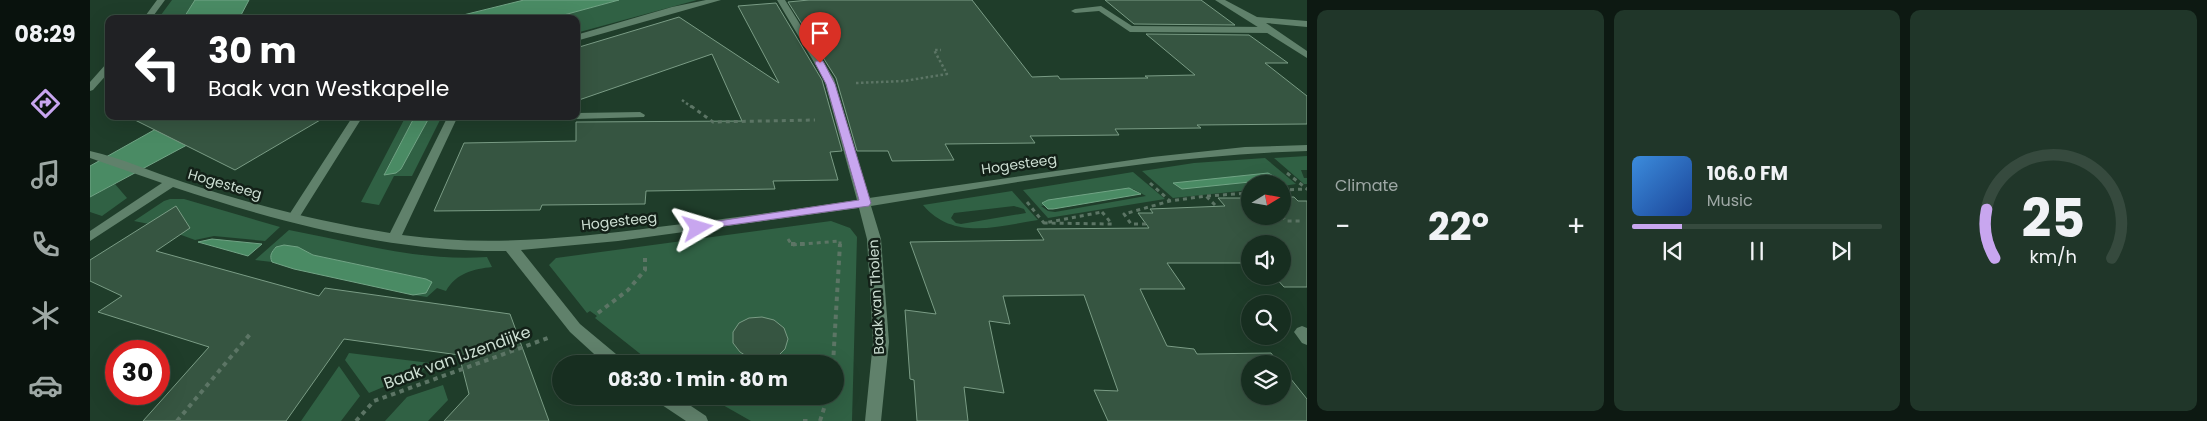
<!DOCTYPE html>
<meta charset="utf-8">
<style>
body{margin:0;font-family:Poppins,sans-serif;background:#203629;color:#f1f3f6;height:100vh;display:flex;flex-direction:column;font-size:19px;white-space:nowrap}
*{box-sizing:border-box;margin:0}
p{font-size:16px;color:#9ea8a5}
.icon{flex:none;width:28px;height:28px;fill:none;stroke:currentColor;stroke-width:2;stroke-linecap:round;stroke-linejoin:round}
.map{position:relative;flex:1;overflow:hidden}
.panel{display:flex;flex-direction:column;gap:10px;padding:10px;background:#0d1912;width:900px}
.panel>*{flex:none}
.banner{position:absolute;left:15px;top:15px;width:475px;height:105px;border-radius:10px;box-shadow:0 5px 20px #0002,0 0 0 1px #364a3e;background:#202124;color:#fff;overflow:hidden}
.needle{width:32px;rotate:79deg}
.controls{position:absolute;left:1151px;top:175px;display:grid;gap:10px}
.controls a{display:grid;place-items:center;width:50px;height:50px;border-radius:50%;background:#172e20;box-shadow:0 5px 20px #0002,0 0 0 1px #364a3e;font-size:25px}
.speed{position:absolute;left:15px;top:340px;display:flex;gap:10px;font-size:25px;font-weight:700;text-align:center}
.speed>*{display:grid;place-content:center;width:65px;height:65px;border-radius:50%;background:#172e20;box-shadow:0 5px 20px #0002,0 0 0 1px #364a3e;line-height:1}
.speed .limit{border:8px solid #d22;background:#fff;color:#111}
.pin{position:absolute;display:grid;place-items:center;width:42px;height:42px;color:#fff;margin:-51px -21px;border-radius:50% 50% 50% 0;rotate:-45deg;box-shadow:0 0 5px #0007}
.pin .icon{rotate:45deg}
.me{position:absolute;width:55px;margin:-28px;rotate:83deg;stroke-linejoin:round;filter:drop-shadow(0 0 4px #0008)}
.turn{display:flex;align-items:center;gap:18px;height:105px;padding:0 20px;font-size:22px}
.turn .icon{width:65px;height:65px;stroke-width:2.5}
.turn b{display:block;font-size:35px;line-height:42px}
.big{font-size:38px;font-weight:700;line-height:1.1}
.panel .tile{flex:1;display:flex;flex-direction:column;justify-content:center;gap:8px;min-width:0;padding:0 18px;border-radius:10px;background:#203629}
.panel .dial{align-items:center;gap:0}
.dial svg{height:130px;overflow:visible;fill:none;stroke:#364a3e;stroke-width:7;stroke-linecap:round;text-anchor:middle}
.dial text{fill:#f1f3f6;stroke:none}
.song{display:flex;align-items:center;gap:15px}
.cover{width:60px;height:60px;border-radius:8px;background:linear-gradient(135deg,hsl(210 70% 55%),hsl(220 70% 35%))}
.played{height:5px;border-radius:2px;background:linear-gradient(90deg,#c8a6ef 20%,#364a3e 20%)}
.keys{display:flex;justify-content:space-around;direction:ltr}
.heat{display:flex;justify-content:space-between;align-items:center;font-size:28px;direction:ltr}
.panel .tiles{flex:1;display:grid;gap:10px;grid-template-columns:repeat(3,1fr)}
.trip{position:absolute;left:462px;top:355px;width:292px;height:50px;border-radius:25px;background:#172e20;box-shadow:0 5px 20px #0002,0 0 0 1px #364a3e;font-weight:700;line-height:50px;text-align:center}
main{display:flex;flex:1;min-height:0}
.tab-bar{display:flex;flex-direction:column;width:90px;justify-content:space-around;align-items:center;background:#09120d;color:#9ea8a5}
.tab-bar .icon{width:35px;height:35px}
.tab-bar .current{color:#c8a6ef}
.tab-bar b{font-size:22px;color:#f1f3f6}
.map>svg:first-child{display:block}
.green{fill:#306144;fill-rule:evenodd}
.water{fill:#4a8b64;stroke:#71a485}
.building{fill:#365541;stroke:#7a9c85}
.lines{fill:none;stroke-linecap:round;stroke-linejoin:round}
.path-far2{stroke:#5c7565;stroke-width:2.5;stroke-dasharray:2.5 2.5;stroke-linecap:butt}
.path-far1{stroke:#5c7565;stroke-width:3;stroke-dasharray:4 4;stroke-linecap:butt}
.path{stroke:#5c7565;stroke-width:4;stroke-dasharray:4.5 4.5;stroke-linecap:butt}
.service{fill:#60816b;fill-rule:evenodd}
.minor{fill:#60816b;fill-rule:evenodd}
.route{fill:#c8a6ef;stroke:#826c9b}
.labels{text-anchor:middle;stroke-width:5;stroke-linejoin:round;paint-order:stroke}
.street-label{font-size:14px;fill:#ccded2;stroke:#132118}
.near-street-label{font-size:16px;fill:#ccded2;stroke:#132118}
</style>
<main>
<nav class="tab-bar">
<b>08:29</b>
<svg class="icon current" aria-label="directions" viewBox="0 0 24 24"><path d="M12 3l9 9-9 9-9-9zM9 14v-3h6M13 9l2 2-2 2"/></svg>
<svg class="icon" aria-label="music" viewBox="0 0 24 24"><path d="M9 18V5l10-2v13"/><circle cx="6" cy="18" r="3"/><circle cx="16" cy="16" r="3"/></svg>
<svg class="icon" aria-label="phone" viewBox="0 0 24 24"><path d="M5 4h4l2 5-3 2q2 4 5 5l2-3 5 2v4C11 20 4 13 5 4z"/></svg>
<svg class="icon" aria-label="climate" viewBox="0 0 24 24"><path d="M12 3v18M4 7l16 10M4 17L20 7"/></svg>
<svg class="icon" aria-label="car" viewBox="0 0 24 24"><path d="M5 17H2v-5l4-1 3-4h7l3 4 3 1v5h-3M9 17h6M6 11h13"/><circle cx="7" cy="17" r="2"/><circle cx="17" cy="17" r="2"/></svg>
</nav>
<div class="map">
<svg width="1217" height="421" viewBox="0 0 1217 421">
<rect width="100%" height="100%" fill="#1f3d2a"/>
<path class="green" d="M82,0H105L93,19H68Z
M529,0H607L486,33V19H459Z
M316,116H325L294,174L311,169L340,116H352L322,176H304L289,205L271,202Z
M1217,156V170H1211L1214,178H1217V184H1214L1184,158Z
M1175,158L1206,184L1193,186L1192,184H1160V190L1083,198L1052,171L1104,163Z
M1043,172L1075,199L958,218L933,190ZM1043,189L1056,196L965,212L958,211L951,206Z
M25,184L37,198L12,216L0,212V197Z
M922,191L948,220C908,226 863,241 833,205ZM924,206L934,209L936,213L871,224L866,223L861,218L864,213Z
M80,199H94L190,227L175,241L124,236L105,240L64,225L44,221L74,201Z
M741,221L760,228L767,237L762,421H661L617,396H746V364H563L505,318L507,316L500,311L497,313L459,265L466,258Z
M199,230C263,242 331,262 397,257L402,267C384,269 366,273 356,291L347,288L337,297L323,295L336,293V279L223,255L208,247H186L181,256L182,262L165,260Z
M259,353L348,364L279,393L255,360Z
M249,366L270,396L251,421H211Z
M353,385L358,400L338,421H295L317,397Z"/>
<path class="water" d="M105,0H159L150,17L153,19H93Z
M434,0H529L459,19H357Z
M89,116H151L0,197V166Z
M325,116H340L311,169L306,173L294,175Z
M1178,173L1189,179L1092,189L1083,183Z
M1039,188L1051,194L963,209H958L952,203L958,200Z
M122,239L172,244L158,256L108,242Z
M194,245L208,247L223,255L336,279L342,282L336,293L323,295L204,269L182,262C179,255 182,252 186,247Z"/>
<path class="building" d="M719,0H882L942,77L968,76L970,79L1058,78L1055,76L1105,75L1056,34L1159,35L1198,63H1175L1217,96V124L1107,125L1111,128L1025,129L1029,135L940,136L945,143L855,144L864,160L802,161L798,151H767L746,78L698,2Z
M1015,0H1111L1145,25L1044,24Z
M686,3L732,80L752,151L740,152L748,180L683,181L685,189L556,191L555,204L452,205L450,210L344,211L374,143L486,141V122L652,121L622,54L486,101V48L589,17L689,83L648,6Z
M37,116H237L145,170Z
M1192,197H1204L1208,201H1217V287H1194L1184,276H1192V244H1160V263H1077L1095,289H1050L1077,346L1104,349L1107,354L1181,353L1189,364H1160V396H1192V368L1217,399V421H1018L1004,390L1028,391L994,295L913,296L920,324L899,321L914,393L874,387L878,421H827L824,380L820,379L815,310L846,314L820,242L954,240L947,229L1059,228L1048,213H1063L1060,209L1135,206L1128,198H1160V216H1192Z
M86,206L100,228L66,251L229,296L235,288L420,314L459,421H354L379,394L369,355L254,339L196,421H53L119,347L8,312L32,296L0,281V260Z
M672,317L684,320L694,328L698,339L695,349L687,357L674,361L661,359L650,352L643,343V332L649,323L659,318Z"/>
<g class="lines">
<path class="path-far2" d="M766,83L814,81L857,74L844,50H851
M592,100L603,108"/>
<path class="path-far1" d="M601,106L623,122L725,120
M1197,173L1217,189
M1060,183L1080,201L1116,196L1126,206
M1192,190L1217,189
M1117,196L1160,193
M937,202L954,223
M1012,212L1022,224L954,223Z
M1186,216L1190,220H1187
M1192,216L1196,221H1211
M1056,224H1041L1034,214L1080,201
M698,239L702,245L750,241V245"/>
<path class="path" d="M701,244H715
M508,313L538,290L555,270V258
M743,364L750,244
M87,421L161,333
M266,421L284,401L458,338
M713,421H721
M730,421L738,396"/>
<path class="service" d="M1011,6L1042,26L1180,27L1184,30L1180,33L1040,32L1009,11L985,13L981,11L985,9Z
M550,112L555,115L554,117L486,119L481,116H486V113Z
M263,116H273L207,221H199L197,218Z
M479,116L474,119L363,120L358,117Z
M1212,326L1217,328V345L1212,343L1204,332L1207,328Z"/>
<path class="minor" d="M67,0H75L61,19H53Z
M616,0H631L486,41V35L582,7Z
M687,0H695L744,79L779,198L1062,157L1155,147L1217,145V151C1071,155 925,183 781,206L791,239L799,342L791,421H775L783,342L777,239L769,208L528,241L431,250L490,324L532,359L534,364H515L480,332L416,251C302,252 191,223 83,187L0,241V231L72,183L0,158V151C32,158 62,172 93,182C161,204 229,222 300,233L358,116H368L312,235C398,247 483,238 568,227C635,219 701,210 767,200L734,79Z
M1125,0H1135L1167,17L1217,21V27L1176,23L1217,51V58Z
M19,63V72L3,90L0,91V82L16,64Z
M564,396H586L616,416L618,421H596L566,401Z"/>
</g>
<path class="route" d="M726,61H733L745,84L781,203L779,206L604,230L603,228L608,224L769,200L736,84L725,63Z"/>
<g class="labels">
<g class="street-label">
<text transform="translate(929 164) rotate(-8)" y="5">Hogesteeg</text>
<text transform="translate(135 184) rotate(16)" y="5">Hogesteeg</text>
<text transform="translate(529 221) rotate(-6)" y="5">Hogesteeg</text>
<text transform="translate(786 297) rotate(-93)" y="5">Baak van Tholen</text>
</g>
<g class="near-street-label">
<text transform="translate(367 357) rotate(-20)" y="6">Baak van IJzendijke</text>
</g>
</g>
</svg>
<div class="controls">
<a><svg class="needle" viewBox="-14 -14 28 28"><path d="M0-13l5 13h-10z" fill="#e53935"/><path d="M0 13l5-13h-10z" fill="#9ea8a5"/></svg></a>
<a><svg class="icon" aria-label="sound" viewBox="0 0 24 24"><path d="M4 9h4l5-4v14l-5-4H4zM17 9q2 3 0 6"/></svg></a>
<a><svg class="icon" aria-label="search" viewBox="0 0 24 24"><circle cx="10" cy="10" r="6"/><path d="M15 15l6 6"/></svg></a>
<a><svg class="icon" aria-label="layers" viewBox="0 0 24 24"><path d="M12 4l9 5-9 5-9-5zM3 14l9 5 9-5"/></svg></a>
</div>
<div class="speed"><div class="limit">30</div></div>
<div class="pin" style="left:730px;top:63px;background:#d93025"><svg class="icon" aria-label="arrive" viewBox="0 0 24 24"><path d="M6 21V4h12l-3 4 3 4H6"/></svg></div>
<svg class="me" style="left:608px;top:228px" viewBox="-20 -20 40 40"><path d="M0-17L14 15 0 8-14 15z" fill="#c8a6ef" stroke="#fff" stroke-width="4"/></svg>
<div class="trip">08:30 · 1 min · 80 m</div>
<div class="banner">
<div class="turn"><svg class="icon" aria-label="left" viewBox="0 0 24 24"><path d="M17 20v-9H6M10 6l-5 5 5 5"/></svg><div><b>30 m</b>Baak van Westkapelle</div></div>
</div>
</div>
<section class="panel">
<div class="tiles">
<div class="tile"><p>Climate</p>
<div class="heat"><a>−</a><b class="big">22°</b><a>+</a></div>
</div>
<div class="tile">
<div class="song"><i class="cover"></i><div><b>106.0 FM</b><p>Music</p></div></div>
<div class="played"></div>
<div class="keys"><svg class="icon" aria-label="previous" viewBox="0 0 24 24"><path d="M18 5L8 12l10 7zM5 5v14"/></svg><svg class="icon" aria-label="pause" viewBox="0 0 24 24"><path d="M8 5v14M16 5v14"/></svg><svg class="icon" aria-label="next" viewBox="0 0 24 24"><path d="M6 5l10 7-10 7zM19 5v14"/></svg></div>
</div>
<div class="tile dial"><svg viewBox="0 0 100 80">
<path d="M14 69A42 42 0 1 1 86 69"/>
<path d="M14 69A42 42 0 0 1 9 39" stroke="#c8a6ef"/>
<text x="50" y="56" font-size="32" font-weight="700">25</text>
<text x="50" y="72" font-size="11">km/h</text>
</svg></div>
</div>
</section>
</main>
